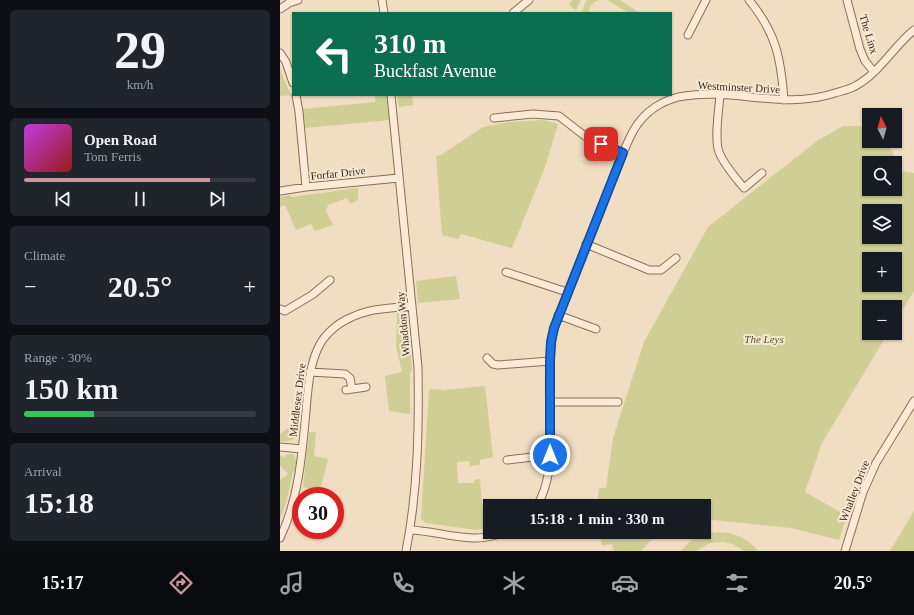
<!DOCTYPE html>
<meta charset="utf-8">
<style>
body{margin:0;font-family:"Times New Roman",serif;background:#20242c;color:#f1f3f6;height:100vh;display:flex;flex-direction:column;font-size:15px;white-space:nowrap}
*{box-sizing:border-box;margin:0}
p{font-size:13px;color:#9ea1a6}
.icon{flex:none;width:22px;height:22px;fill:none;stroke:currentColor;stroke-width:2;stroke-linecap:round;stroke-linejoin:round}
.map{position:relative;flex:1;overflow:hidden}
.sheet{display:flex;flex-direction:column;gap:10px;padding:10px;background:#0d0f14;width:280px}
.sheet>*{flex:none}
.hud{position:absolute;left:12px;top:12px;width:380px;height:84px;border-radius:0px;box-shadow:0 1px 3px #0004;background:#0b6e4f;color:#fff;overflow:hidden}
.needle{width:26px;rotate:354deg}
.buttons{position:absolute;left:582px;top:108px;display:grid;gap:8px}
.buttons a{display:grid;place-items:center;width:40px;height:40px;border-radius:0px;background:#171b24;box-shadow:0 1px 3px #0004;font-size:20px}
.speed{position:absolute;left:12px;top:487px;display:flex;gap:8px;font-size:20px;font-weight:700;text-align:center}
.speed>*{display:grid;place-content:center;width:52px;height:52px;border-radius:50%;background:#171b24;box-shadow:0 1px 3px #0004;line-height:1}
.speed .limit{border:6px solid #d22;background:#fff;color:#111}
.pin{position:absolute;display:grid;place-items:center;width:34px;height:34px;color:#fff;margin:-17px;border-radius:8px;box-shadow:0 2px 6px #0006}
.me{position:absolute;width:44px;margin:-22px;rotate:0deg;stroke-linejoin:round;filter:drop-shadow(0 0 3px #0008)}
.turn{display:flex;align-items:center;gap:14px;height:84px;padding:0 16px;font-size:18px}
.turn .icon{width:52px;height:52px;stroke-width:2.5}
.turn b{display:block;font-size:28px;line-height:34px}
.big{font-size:30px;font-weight:700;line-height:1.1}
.sheet .widget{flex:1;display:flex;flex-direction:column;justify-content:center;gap:6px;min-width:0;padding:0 14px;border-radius:6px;background:#20242c}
.sheet .dial{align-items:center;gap:0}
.dial b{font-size:52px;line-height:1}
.song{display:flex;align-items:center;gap:12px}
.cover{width:48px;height:48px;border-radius:6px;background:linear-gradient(135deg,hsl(290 70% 55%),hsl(0 70% 35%))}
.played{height:4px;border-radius:2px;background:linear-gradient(90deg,#cc969f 80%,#363941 80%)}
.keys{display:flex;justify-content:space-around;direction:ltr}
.heat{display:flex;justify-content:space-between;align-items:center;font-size:22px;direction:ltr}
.charge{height:6px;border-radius:3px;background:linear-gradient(90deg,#34c759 30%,#363941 0)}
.trip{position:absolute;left:203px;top:499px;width:228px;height:40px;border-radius:0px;background:#171b24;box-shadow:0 1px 3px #0004;font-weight:700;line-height:40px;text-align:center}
.dock{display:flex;height:64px;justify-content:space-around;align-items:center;background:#090b0e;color:#9ea1a6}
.dock .icon{width:28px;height:28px}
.dock .on{color:#cc969f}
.dock b{font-size:18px;color:#f1f3f6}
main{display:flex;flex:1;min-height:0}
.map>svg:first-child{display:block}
.green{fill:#cfce95;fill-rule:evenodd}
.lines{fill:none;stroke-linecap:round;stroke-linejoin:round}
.minor-casing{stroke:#8c6d58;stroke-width:9}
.minor{stroke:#fbebd6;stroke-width:7}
.route-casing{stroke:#114b97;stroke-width:10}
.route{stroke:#1a73e8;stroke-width:7}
.labels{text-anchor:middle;stroke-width:4;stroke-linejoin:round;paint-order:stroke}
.street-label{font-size:11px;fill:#3b271d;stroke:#f7e8d2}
.park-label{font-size:11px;font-style:italic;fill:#525823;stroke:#f7e8d2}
</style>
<main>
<section class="sheet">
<div class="widget dial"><b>29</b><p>km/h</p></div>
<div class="widget">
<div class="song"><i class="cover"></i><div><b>Open Road</b><p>Tom Ferris</p></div></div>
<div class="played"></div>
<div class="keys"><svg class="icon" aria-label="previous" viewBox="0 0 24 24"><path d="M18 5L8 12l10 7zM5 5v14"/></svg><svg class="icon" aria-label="pause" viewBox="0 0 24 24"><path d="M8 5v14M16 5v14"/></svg><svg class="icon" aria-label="next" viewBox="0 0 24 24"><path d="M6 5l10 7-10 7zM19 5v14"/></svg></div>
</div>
<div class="widget"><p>Climate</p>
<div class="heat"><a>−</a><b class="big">20.5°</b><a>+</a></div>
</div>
<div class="widget"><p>Range · 30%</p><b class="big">150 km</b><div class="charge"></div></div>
<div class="widget"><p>Arrival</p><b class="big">15:18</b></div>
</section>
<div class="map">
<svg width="634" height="551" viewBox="0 0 634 551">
<rect width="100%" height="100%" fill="#f0ddc2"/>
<path class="green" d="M292,0H301L296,10L289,5Z
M307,0H319C313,2 309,6 308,13H302L305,3Z
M327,0H340L360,13H349Z
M0,70L11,95L0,96Z
M95,95H108L110,120L25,128L23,109L95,102Z
M117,95H132L133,105L119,107Z
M264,120L278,124L265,167L232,248L181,234L178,239L162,235L156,156L161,155L203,127L230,122Z
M563,126H589V141H607L621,171L634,173V291L615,322V307H589V333H608L542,443L525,492L567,516L559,540L511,528L424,519V506H317L319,488H326L333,438L364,342L428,227L537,141ZM589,163H615V189H589ZM589,211H615V237H589ZM589,259H615V285H589Z
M78,188V200L70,204L67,198L48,205L46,211L53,225L35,231L31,224L16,230L5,205L0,207V197L9,195L12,197Z
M176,276L180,299L138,303L136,281Z
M117,311L126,314L128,318L132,370L130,373V414L109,411L105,376L122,372L116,346Z
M205,386L213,457L200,460V465L190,466L189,461L177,462L178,483H194V480L200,479L202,505L207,516H210V528L196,530L146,523L141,519L149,389L164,390Z
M20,419C19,434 18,443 0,441V434Z
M29,432H36L34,456L48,459L40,491L23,487Z
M8,454L14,455L16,460L19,461L18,469L13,472L6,503L0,519V480L8,474L0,466V456L4,457Z
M634,511V551H610Z
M424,528L430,533C448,530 466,536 478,551H464L453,544L443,542L430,543L416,551H401L419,532H424Z
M319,532H379L361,551H334L332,544L322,546Z"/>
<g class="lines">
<defs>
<path id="minor" d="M102,0L104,13
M469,0C496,33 501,58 504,100
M567,0L580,49L585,61L594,72
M0,9L9,3L18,0
M233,13L249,0
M408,35L426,0
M0,53L6,62L13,83
M16,95L19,112L26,187
M111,95L138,367C139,429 138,490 126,551
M440,95C439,109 434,139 439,152C444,165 455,177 464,188L482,173
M214,118L253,114L279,116L310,140L343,153
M0,191L26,187L119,178
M306,244L369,270H381L396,258
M226,272L287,292
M0,309L5,311L32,295L50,280
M278,315L316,329
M207,358L213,364L218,365L270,361
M30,372L65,374L70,378L72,389
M66,390L86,387
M270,402H338
M0,447L22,449
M227,460L270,455
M257,506C271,481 270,459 270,432C270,397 267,362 274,328L343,153C348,142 352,130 360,121C370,108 388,98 404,96C454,88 505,110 555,93C562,91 571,89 577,85C600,72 614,46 634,30
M130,530C161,531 194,546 224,532
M0,538C19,498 22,454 26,411C28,389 29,366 39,346C45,334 58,323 70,318C89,308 111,308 132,306
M565,551L583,492L596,463L634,401"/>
</defs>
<use href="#minor" class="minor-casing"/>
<use href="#minor" class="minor"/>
</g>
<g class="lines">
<defs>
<path id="route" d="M270,455V361L271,342L274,328L343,153L321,144"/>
</defs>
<use href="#route" class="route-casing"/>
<use href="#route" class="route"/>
</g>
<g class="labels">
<g class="street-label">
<text transform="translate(589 34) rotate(73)" y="4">The Linx</text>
<text transform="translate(459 87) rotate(3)" y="4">Westminster Drive</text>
<text transform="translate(58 173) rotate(-6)" y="4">Forfar Drive</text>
<text transform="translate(123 324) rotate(-95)" y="4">Whaddon Way</text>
<text transform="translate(17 400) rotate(-83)" y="4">Middlesex Drive</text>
<text transform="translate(574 491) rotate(-69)" y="4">Whalley Drive</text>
</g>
<g class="park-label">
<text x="484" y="343">The Leys</text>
</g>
</g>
</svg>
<div class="buttons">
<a><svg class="needle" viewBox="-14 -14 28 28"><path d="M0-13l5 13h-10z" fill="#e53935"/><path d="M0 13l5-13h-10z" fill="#9ea1a6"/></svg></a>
<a><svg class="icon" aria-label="search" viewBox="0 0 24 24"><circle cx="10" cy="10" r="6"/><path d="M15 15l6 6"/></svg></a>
<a><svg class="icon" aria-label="layers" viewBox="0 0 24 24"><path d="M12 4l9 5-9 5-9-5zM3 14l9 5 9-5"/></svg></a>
<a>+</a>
<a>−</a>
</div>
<div class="speed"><div class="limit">30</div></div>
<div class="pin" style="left:321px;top:144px;background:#d93025"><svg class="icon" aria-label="arrive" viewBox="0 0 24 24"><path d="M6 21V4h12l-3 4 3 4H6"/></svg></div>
<svg class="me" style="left:270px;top:455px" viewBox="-20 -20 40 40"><circle r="17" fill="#1a73e8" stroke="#fff" stroke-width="3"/><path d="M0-11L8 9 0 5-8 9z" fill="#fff"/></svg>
<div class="trip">15:18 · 1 min · 330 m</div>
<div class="hud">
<div class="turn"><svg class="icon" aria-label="left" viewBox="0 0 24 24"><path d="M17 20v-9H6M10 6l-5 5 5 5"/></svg><div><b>310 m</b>Buckfast Avenue</div></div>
</div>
</div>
</main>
<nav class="dock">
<b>15:17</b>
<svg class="icon on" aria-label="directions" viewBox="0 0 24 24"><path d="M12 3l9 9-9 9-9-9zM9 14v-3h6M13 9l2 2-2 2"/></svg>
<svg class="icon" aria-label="music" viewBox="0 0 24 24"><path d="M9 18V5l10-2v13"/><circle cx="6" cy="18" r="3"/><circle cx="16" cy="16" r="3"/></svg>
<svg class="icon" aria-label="phone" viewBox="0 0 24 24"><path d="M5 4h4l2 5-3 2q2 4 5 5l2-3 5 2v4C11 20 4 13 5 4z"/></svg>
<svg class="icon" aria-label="climate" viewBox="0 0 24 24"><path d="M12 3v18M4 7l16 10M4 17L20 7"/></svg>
<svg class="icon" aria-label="car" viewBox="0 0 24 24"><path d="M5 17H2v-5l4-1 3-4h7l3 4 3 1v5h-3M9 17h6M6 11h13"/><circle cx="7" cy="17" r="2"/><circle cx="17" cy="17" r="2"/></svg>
<svg class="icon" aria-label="filters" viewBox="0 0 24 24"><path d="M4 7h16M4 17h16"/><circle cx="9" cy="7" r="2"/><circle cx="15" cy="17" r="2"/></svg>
<b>20.5°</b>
</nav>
